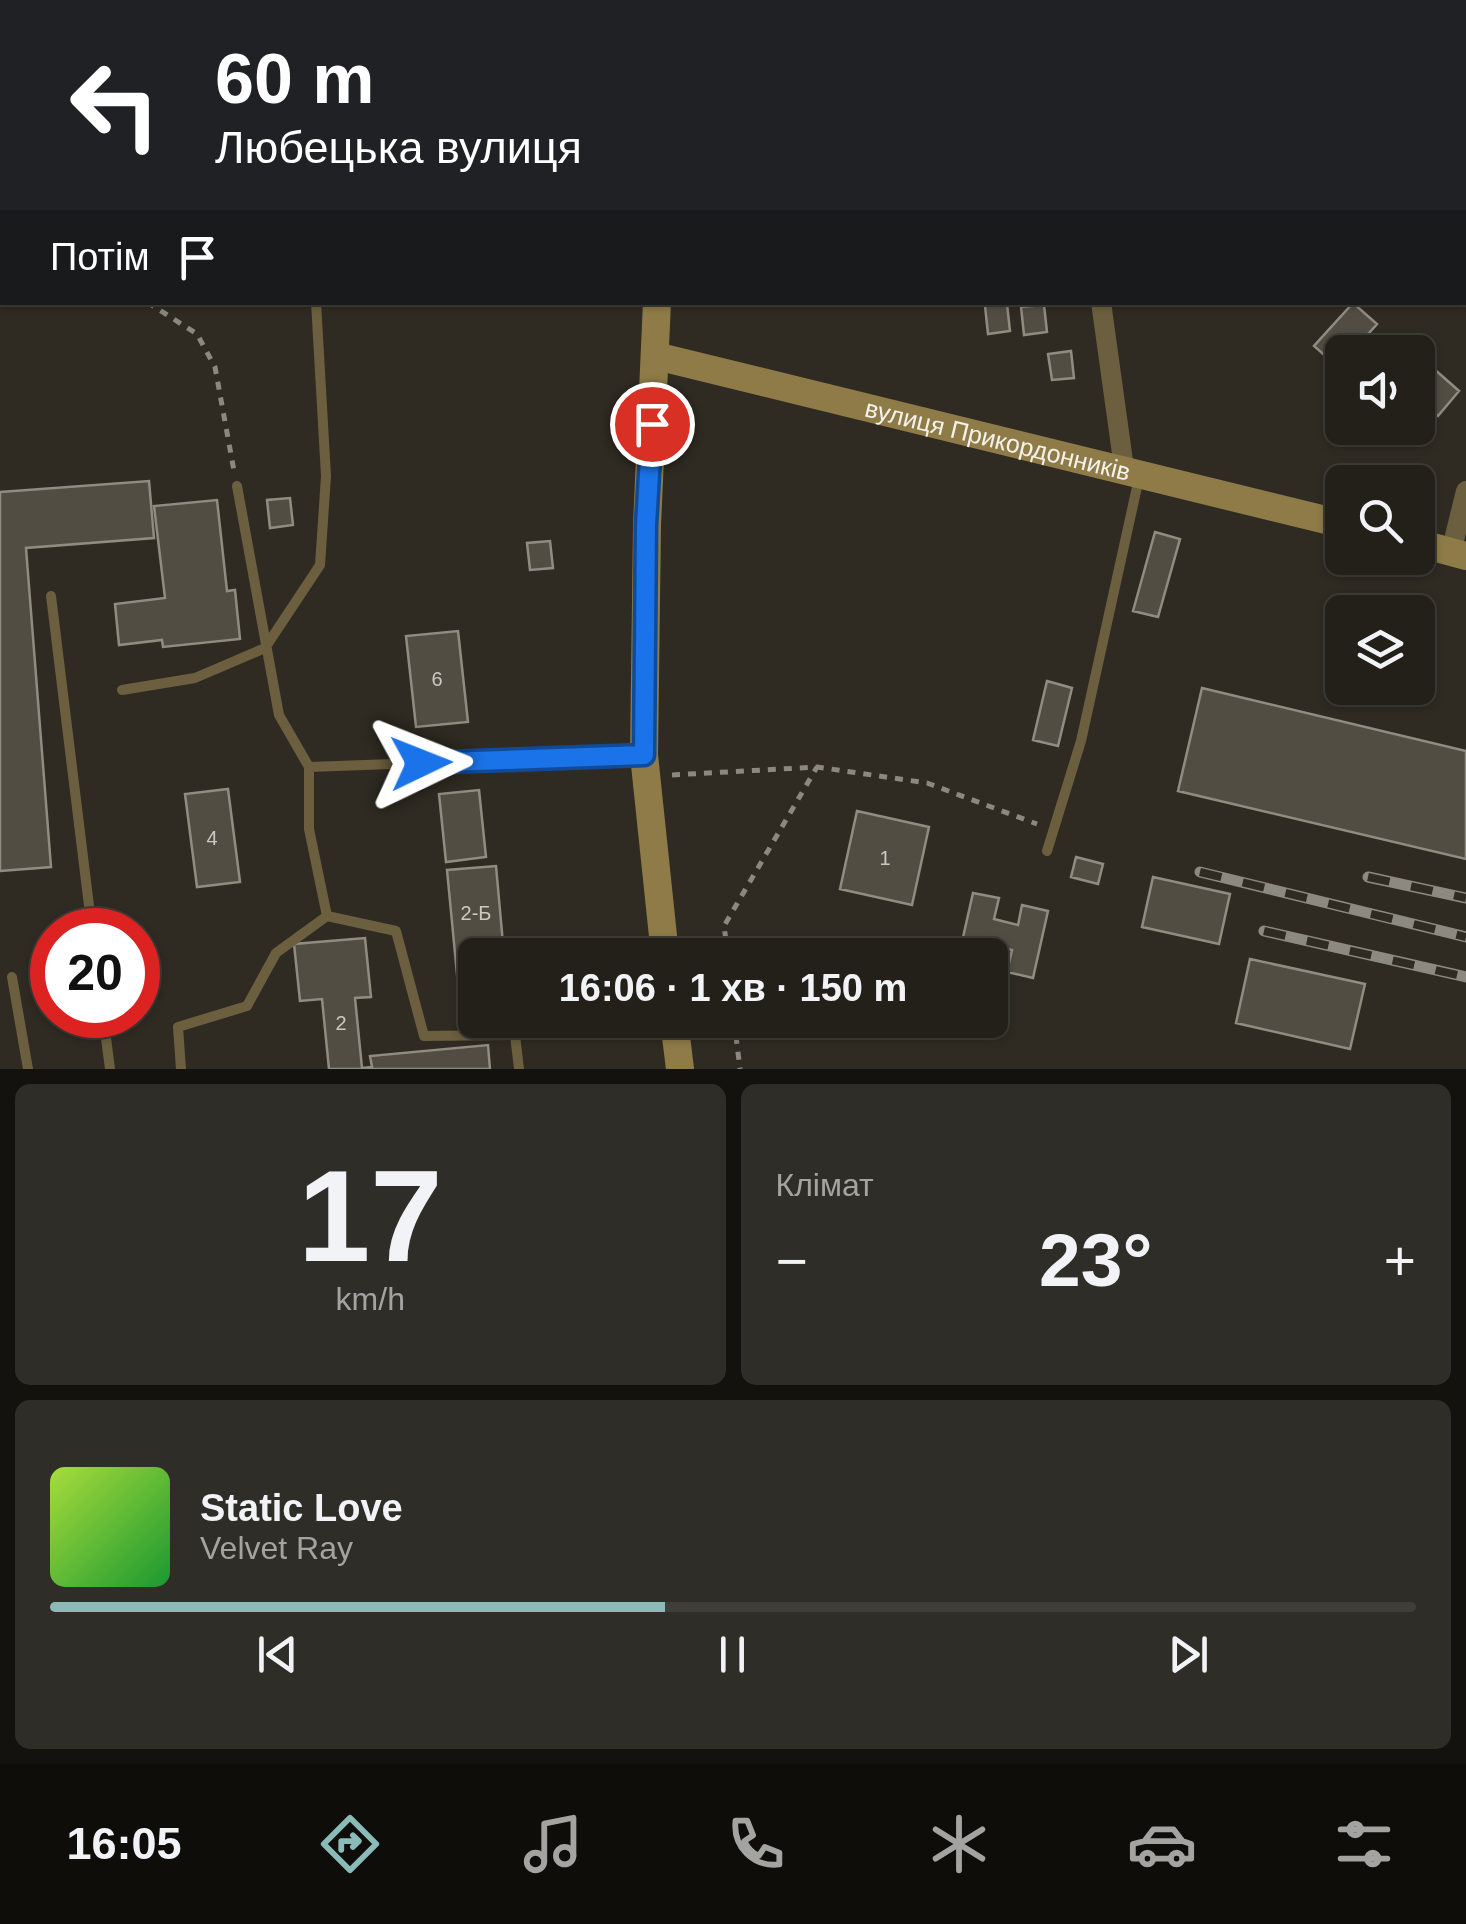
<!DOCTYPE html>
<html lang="uk">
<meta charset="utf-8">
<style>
body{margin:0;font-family:Helvetica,sans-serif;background:#2f2d27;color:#f1f3f6;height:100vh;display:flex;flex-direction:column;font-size:38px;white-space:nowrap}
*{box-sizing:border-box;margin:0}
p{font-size:32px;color:#a3a3a2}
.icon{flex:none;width:55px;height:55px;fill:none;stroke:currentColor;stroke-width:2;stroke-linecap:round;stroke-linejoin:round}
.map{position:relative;height:1069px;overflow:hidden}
.panel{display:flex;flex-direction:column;gap:15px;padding:15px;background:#13120e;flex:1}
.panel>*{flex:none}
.banner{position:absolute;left:0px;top:0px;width:1468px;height:305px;box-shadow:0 2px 8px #0004,0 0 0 2px #403e39;background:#202124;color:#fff;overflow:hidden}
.buttons{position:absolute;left:1325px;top:335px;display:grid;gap:20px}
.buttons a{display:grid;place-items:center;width:110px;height:110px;border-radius:15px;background:#23201a;box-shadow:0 2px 8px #0004,0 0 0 2px #403e39;font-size:50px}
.speed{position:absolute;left:30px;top:908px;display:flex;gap:20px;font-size:50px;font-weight:700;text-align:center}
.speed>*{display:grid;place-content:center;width:130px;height:130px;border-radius:50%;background:#23201a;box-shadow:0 2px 8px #0004,0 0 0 2px #403e39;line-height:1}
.speed .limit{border:15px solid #d22;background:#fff;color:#111}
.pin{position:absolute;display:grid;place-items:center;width:85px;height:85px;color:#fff;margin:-42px;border:5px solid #fff;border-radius:50%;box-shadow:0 2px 10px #0007}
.me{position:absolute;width:110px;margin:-55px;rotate:88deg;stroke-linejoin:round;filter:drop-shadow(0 0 8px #0008)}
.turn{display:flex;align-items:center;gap:35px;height:210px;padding:0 50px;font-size:45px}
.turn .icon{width:130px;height:130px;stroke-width:2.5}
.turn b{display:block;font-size:70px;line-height:85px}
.then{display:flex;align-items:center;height:95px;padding:0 50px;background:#0003;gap:20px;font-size:38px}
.big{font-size:75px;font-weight:700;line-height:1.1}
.panel .tile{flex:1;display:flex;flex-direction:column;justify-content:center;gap:15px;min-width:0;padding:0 35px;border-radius:15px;background:#2f2d27}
.panel .dial{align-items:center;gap:0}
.dial b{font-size:130px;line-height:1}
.song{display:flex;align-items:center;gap:30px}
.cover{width:120px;height:120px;border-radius:15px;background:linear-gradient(135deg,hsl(80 70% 55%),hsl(130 70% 35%))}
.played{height:10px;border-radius:5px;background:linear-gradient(90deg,#8bbbb9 45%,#403e39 45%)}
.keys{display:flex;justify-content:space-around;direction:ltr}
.heat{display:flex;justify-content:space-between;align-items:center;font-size:55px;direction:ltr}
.panel .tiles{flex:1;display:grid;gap:15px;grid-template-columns:1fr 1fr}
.tile:last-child{grid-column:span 2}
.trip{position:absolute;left:458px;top:938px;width:550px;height:100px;border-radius:15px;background:#23201a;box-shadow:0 2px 8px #0004,0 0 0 2px #403e39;font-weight:700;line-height:100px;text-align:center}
.dock{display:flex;height:160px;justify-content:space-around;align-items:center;background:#0e0d0a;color:#a3a3a2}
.dock .icon{width:70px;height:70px}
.dock .on{color:#8bbbb9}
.dock b{font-size:45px;color:#f1f3f6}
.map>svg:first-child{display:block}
.building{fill:#514d43;stroke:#908c80;stroke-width:2.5}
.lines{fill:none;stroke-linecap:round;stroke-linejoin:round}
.path{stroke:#8b8880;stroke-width:5;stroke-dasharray:8 8;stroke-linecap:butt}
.lane{stroke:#6b5f3f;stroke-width:10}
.street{stroke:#6b5f3f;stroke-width:20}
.secondary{stroke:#8e7b47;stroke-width:28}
.rail-casing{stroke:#8c8981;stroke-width:11}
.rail{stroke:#2f2b22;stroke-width:8;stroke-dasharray:22;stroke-linecap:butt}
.route-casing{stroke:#114b97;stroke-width:25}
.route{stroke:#1a73e8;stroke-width:18}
.labels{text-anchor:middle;stroke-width:10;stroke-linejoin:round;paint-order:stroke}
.number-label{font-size:20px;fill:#cbc9c1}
.street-label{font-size:25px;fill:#f4f2eb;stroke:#2f2b22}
</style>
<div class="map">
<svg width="1466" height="1069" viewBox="0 0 1466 1069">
<rect width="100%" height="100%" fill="#2f2b22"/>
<path class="building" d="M1096,0H1165L1160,2Z
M1353,303L1377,324L1352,352H1342V363L1338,367L1314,346Z
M1007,304L1010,331L988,334L985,306Z
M1044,305L1047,332L1024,335L1021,307Z
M1071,351L1074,378L1052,380L1048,354Z
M1424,360L1459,391L1438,416L1418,398V368Z
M149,481L154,538L26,548L51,867L0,871V492Z
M290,498L293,525L270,528L267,500Z
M217,500L227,591L235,590L240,639L163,647L162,640L119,645L115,604L165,598L154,506Z
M1155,532L1180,539L1158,617L1133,611Z
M550,541L553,568L530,570L527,543Z
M458,631L468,722L416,727L406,636Z
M1047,681L1072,688L1058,746L1033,740Z
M1202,688L1466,751V859L1178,791Z
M228,789L240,882L197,887L185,794Z
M479,790L486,857L446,862L439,794Z
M857,811L929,827L912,905L840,889Z
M1076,857L1103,864L1098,884L1071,877Z
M496,866L504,955H475V993L459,995L447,870Z
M1153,877L1230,894L1219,944L1142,927Z
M973,893L999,898L994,919L1018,925L1022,905L1048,911L1033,978L1007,972L1012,950L988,945L986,955H959Z
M365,938L371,997L355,998L362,1068L372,1067L370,1056L488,1045L490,1069H329L322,999L300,1001L294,944Z
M842,945L844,955H803V953Z
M1250,959L1365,984L1350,1049L1236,1023Z"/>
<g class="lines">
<path class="path" d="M0,107L2,110
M147,302L197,334L215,367L234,471
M672,775L817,767L927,783L1037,824
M728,955L724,926L817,767
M734,1020L740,1069"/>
<path class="lane" d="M430,0V2
M237,486L279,715L309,767L643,755
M51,596L92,930
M122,690L195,678L265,648L320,565L326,476L316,302
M309,767V829L327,916L396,931L424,1036L515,1035L519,1069
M1047,851L1081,741L1139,478
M12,977L28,1069
M103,1015L110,1069
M181,1069L178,1027L247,1006L276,953L327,916"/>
<path class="street" d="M1065,0V2
M1101,302L1124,468
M1451,552L1466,491"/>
<g class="secondary">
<path d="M661,2V0"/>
<path d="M657,302L647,525L644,755L665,955"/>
<path id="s1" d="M656,356L1342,524"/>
<path d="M1418,543L1466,556"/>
<path d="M674,1020L680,1069"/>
</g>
<defs>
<path id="rail" d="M1200,872L1466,937
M1368,877L1466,898
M1264,931L1466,977"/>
</defs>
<use href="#rail" class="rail-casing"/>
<use href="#rail" class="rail"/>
</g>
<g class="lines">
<defs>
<path id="route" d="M421,763L644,755L646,525L652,424"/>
</defs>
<use href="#route" class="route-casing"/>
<use href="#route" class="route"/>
</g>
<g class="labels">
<g class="number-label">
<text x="437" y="686">6</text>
<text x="212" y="845">4</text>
<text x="885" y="865">1</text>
<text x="476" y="920">2-Б</text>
<text x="341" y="1030">2</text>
</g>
<g class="street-label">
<text dy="9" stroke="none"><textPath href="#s1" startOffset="352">вулиця Прикордонників</textPath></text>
</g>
</g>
</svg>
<div class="buttons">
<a><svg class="icon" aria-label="sound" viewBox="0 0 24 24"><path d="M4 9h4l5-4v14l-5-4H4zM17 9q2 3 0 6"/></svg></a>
<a><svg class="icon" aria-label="search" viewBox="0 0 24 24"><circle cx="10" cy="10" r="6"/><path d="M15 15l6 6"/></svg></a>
<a><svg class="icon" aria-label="layers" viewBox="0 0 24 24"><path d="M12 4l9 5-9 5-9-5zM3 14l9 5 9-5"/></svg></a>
</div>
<div class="speed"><div class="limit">20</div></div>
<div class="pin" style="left:652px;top:424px;background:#d93025"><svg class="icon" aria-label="arrive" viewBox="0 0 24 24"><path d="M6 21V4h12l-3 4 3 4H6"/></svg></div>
<svg class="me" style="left:421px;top:763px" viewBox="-20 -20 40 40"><path d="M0-17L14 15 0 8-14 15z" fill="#1a73e8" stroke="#fff" stroke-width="4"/></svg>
<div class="trip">16:06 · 1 хв · 150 m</div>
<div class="banner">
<div class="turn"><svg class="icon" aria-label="left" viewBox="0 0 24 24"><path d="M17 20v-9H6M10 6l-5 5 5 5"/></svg><div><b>60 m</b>Любецька вулиця</div></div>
<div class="then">Потім<svg class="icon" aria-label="arrive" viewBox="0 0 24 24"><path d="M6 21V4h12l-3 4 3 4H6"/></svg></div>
</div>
</div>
<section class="panel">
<div class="tiles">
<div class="tile dial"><b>17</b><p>km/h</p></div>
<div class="tile"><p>Клімат</p>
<div class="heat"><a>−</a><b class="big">23°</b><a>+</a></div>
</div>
<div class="tile">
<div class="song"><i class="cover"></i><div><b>Static Love</b><p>Velvet Ray</p></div></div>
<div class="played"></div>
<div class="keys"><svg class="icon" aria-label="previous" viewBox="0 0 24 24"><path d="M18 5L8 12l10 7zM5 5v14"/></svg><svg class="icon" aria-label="pause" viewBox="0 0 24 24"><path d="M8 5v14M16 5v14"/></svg><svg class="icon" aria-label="next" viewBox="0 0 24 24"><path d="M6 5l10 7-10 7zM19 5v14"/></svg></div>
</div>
</div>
</section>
<nav class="dock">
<b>16:05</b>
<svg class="icon on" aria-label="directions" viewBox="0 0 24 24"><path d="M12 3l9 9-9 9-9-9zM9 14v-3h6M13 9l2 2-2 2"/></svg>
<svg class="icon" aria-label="music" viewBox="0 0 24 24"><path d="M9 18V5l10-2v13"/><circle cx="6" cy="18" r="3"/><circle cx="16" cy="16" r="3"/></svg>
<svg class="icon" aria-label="phone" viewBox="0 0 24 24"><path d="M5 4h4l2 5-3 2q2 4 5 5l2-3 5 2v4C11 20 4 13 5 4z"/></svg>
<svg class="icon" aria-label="climate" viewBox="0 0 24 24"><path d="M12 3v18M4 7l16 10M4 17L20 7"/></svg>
<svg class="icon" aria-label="car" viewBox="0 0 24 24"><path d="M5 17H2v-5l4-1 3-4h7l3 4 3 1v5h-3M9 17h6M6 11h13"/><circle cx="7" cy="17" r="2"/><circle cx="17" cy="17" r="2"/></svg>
<svg class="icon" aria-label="filters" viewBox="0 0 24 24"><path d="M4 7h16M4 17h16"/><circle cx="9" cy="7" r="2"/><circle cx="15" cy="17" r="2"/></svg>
</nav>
